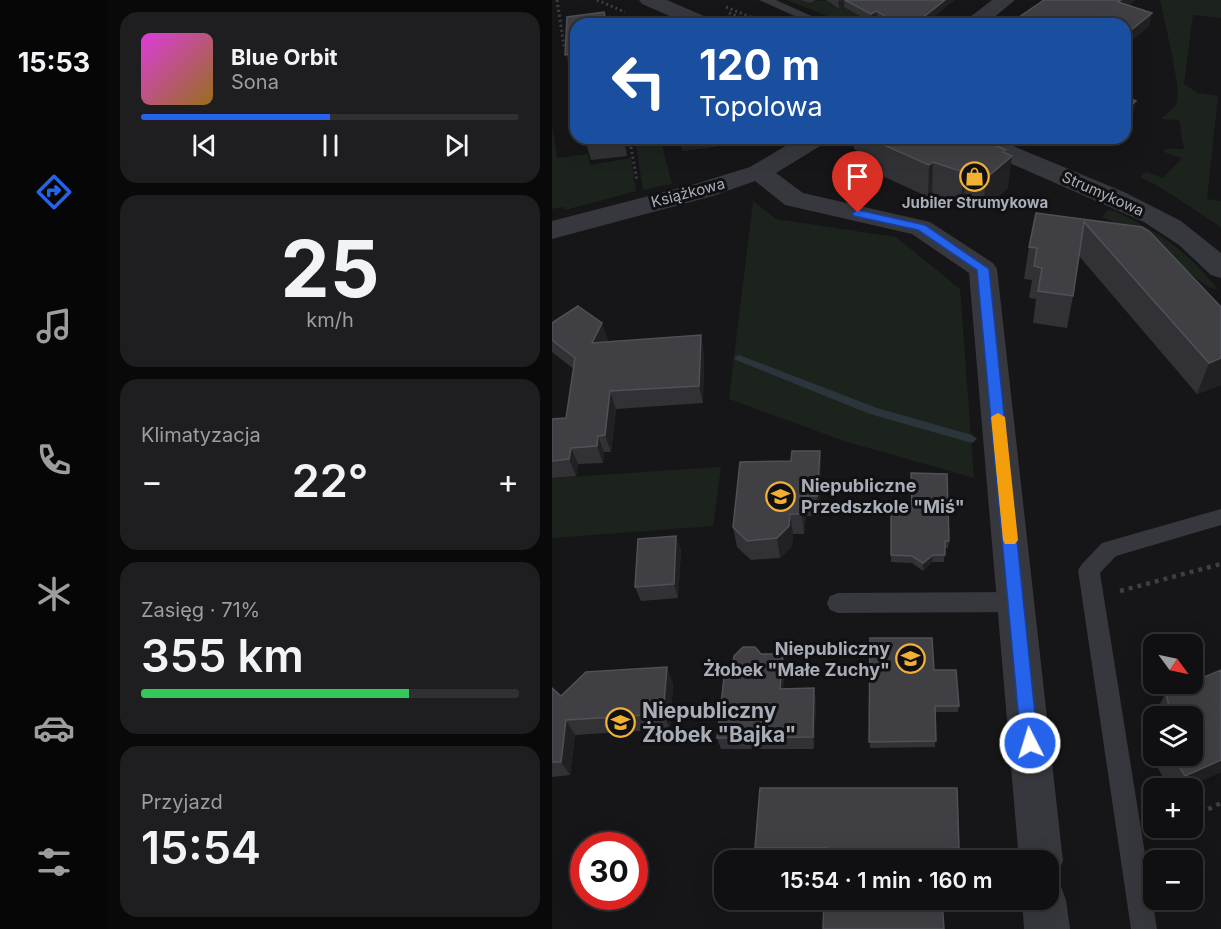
<!DOCTYPE html>
<html lang="pl">
<meta charset="utf-8">
<style>
body{margin:0;font-family:Inter,sans-serif;background:#1e1e20;color:#f1f3f6;height:100vh;display:flex;flex-direction:column;font-size:22px;white-space:nowrap}
*{box-sizing:border-box;margin:0}
p{font-size:20px;color:#9c9d9f}
.icon{flex:none;width:33px;height:33px;fill:none;stroke:currentColor;stroke-width:2;stroke-linecap:round;stroke-linejoin:round}
.map{position:relative;flex:1;overflow:hidden}
.sheet{display:flex;flex-direction:column;gap:12px;padding:12px;background:#09090a;width:444px}
.sheet>*{flex:none}
.top-card{position:absolute;left:18px;top:18px;width:561px;height:126px;border-radius:18px;box-shadow:0 6px 24px #0002,0 0 0 2px #303032;background:#1a4fa0;color:#fff;overflow:hidden}
.needle{width:39px;rotate:123deg}
.controls{position:absolute;left:591px;top:634px;display:grid;gap:12px}
.controls a{display:grid;place-items:center;width:60px;height:60px;border-radius:12px;background:#101012;box-shadow:0 6px 24px #0002,0 0 0 2px #303032;font-size:30px}
.speed{position:absolute;left:18px;top:832px;display:flex;gap:12px;font-size:30px;font-weight:700;text-align:center}
.speed>*{display:grid;place-content:center;width:78px;height:78px;border-radius:50%;background:#101012;box-shadow:0 6px 24px #0002,0 0 0 2px #303032;line-height:1}
.speed .limit{border:9px solid #d22;background:#fff;color:#111}
.pin{position:absolute;display:grid;place-items:center;width:51px;height:51px;color:#fff;margin:-62px -26px;border-radius:50% 50% 50% 0;rotate:-45deg;box-shadow:0 0 6px #0007}
.pin .icon{rotate:45deg}
.me{position:absolute;width:66px;margin:-33px;rotate:355deg;stroke-linejoin:round;filter:drop-shadow(0 0 4px #0008)}
.turn{display:flex;align-items:center;gap:21px;height:126px;padding:0 30px;font-size:27px}
.turn .icon{width:78px;height:78px;stroke-width:2.5}
.turn b{display:block;font-size:42px;line-height:51px}
.big{font-size:45px;font-weight:600;line-height:1.1}
.sheet .tile{flex:1;display:flex;flex-direction:column;justify-content:center;gap:9px;min-width:0;padding:0 21px;border-radius:18px;background:#1e1e20}
.sheet .dial{align-items:center;gap:0}
.dial b{font-size:78px;line-height:1}
.song{display:flex;align-items:center;gap:18px}
.cover{width:72px;height:72px;border-radius:9px;background:linear-gradient(135deg,hsl(300 70% 55%),hsl(40 70% 35%))}
.played{height:6px;border-radius:3px;background:linear-gradient(90deg,#2563eb 50%,#303032 50%)}
.keys{display:flex;justify-content:space-around;direction:ltr}
.heat{display:flex;justify-content:space-between;align-items:center;font-size:33px;direction:ltr}
.charge{height:9px;border-radius:4px;background:linear-gradient(90deg,#34c759 71%,#303032 0)}
.trip{position:absolute;left:162px;top:850px;width:345px;height:60px;border-radius:18px;background:#101012;box-shadow:0 6px 24px #0002,0 0 0 2px #303032;font-weight:600;line-height:60px;text-align:center}
main{display:flex;flex:1;min-height:0}
.menu{display:flex;flex-direction:column;width:108px;justify-content:space-around;align-items:center;background:#060607;color:#9c9d9f}
.menu .icon{width:42px;height:42px}
.menu .on{color:#2563eb}
.menu b{font-size:27px;color:#f1f3f6}
.map>svg:first-child{display:block}
.green{fill:#1c231d}
.lines{fill:none;stroke-linecap:round;stroke-linejoin:round}
.stream{fill:#2c353c;fill-rule:evenodd}
.path-far1{stroke:#3d3f44;stroke-width:3;stroke-dasharray:2 3;stroke-linecap:butt}
.path{stroke:#3d3f44;stroke-width:4.5;stroke-dasharray:4 5;stroke-linecap:butt}
.lane{fill:#37383d;fill-rule:evenodd}
.street{fill:#37383d;fill-rule:evenodd}
.wall{fill:#323236}
.shaded-wall{fill:#212124}
.building{fill:#3f3f44;stroke:#4f5156;stroke-width:1.5}
.route{fill:#2563eb;stroke:#184099;stroke-width:1.5}
.slow{fill:#f59e0b}
.labels{text-anchor:middle;stroke-width:6;stroke-linejoin:round;paint-order:stroke}
.far-street-label{font-size:15px;fill:#a8adb8;stroke:#111113}
.far-poi-label{font-size:15px;font-weight:bold;fill:#a8adb8;stroke:#111113}
.poi-label{font-size:18px;font-weight:bold;fill:#a8adb8;stroke:#111113;text-anchor:start}
.near-poi-label{font-size:21px;font-weight:bold;fill:#a8adb8;stroke:#111113;text-anchor:start}
</style>
<main>
<nav class="menu">
<b>15:53</b>
<svg class="icon on" aria-label="directions" viewBox="0 0 24 24"><path d="M12 3l9 9-9 9-9-9zM9 14v-3h6M13 9l2 2-2 2"/></svg>
<svg class="icon" aria-label="music" viewBox="0 0 24 24"><path d="M9 18V5l10-2v13"/><circle cx="6" cy="18" r="3"/><circle cx="16" cy="16" r="3"/></svg>
<svg class="icon" aria-label="phone" viewBox="0 0 24 24"><path d="M5 4h4l2 5-3 2q2 4 5 5l2-3 5 2v4C11 20 4 13 5 4z"/></svg>
<svg class="icon" aria-label="climate" viewBox="0 0 24 24"><path d="M12 3v18M4 7l16 10M4 17L20 7"/></svg>
<svg class="icon" aria-label="car" viewBox="0 0 24 24"><path d="M5 17H2v-5l4-1 3-4h7l3 4 3 1v5h-3M9 17h6M6 11h13"/><circle cx="7" cy="17" r="2"/><circle cx="17" cy="17" r="2"/></svg>
<svg class="icon" aria-label="filters" viewBox="0 0 24 24"><path d="M4 7h16M4 17h16"/><circle cx="9" cy="7" r="2"/><circle cx="15" cy="17" r="2"/></svg>
</nav>
<section class="sheet">
<div class="tile">
<div class="song"><i class="cover"></i><div><b>Blue Orbit</b><p>Sona</p></div></div>
<div class="played"></div>
<div class="keys"><svg class="icon" aria-label="previous" viewBox="0 0 24 24"><path d="M18 5L8 12l10 7zM5 5v14"/></svg><svg class="icon" aria-label="pause" viewBox="0 0 24 24"><path d="M8 5v14M16 5v14"/></svg><svg class="icon" aria-label="next" viewBox="0 0 24 24"><path d="M6 5l10 7-10 7zM19 5v14"/></svg></div>
</div>
<div class="tile dial"><b>25</b><p>km/h</p></div>
<div class="tile"><p>Klimatyzacja</p>
<div class="heat"><a>−</a><b class="big">22°</b><a>+</a></div>
</div>
<div class="tile"><p>Zasięg · 71%</p><b class="big">355 km</b><div class="charge"></div></div>
<div class="tile"><p>Przyjazd</p><b class="big">15:54</b></div>
</section>
<div class="map">
<svg width="669" height="929" viewBox="0 0 669 929">
<rect width="100%" height="100%" fill="#161618"/>
<path class="green" d="M234,0H248L259,3C265,0 273,0 281,1L278,4L287,8L293,6L334,24H296Z
M608,0H669V18L641,15L632,84L646,93L666,96L655,199L669,201V227L611,189L588,177L594,172L611,178L630,158L612,152L613,149H632L627,120L610,119C613,113 623,110 625,102C629,86 612,20 608,0Z
M0,124L5,158L36,154L38,165L79,158L84,191L13,210L12,207L0,209Z
M109,141L120,184L91,190L84,146Z
M201,201L224,219L344,237L408,289L422,478L292,441L177,399Z
M557,209C601,228 637,251 666,290L654,286L591,235L550,217Z
M169,467L161,526L0,538V478Z"/>
<g class="lines">
<path class="stream" d="M187,355L325,408L420,435L425,439L420,443L318,414L184,360L182,358Z"/>
<path class="path-far1" d="M5,0L12,46
M45,0L73,12
M174,7L201,18
M177,13L204,24
M79,147L85,181"/>
<path class="path" d="M568,591L669,564
M640,817L669,803
M607,833L618,828"/>
<path class="lane" d="M207,0H224L277,24H260Z
M669,509V525L564,556L548,573L605,929H579L526,570L530,564L550,543Z
M465,592L473,595L476,602L473,609L465,612L286,613L278,610L275,603L278,596L286,593Z"/>
<path class="street" d="M87,0H115L161,20L165,24H136L90,4Z
M440,0H463L434,24H409Z
M247,138H276L273,143L224,173L251,193L378,222L441,263L445,269L511,861L504,876L497,880L508,884L514,900L518,929H472L470,900H496V861H467L417,273L360,234L233,205L203,181L161,196L0,239V221L143,184L198,167Z
M409,138H442L572,192L629,221L669,253V278L659,275L627,245L592,222L412,143Z"/>
</g>
<path class="wall" d="M248,0H264L259,3Z
M274,0H402L373,24H332L325,19L319,22L292,7L287,9Z
M24,24V100L20,85V70H18Z
M29,138H164L165,146L131,151L128,139L74,147L75,156L39,160L34,143L31,144Z
M301,138H427L454,154L456,188L431,210L412,201L409,204L380,193L376,197L309,166L308,152L302,149Z
M529,138H555L546,145Z
M484,213L590,227L669,307V385L645,394L527,256L521,296L515,328L481,323L484,299L477,298L480,280L472,279L477,247Z
M0,323L56,340L55,342L152,353L151,403L64,409L59,452H52L51,463L26,464L24,476L0,478V419L14,418L22,369L0,352Z
M268,451L269,471L267,516H254L252,534H241L240,546L228,558L199,560L185,547L181,527L239,461Z
M339,510L397,541L396,548H393L392,562H380L371,571L360,563L339,562Z
M124,536L129,550L126,598L89,601L83,587Z
M318,638L382,670L407,706L406,712H383V747L318,748Z
M209,654L233,667L231,689L262,688L264,701L262,749H169L165,738L180,669Z
M669,670V772L631,789H618L597,753L602,745V756H640V717H604V712L614,692L635,684H640V682Z
M121,683L118,729L23,735L18,775L0,777V688L9,696Z
M203,848H407L406,857L388,858L206,857Z"/>
<path class="shaded-wall" d="M292,0V7L287,9L286,1Z
M393,0H402L373,24H359Z
M569,0H584L564,15L566,2Z
M325,11V19L319,22V14Z
M600,13L597,27L573,46V35Z
M21,54L24,69L18,70L13,55Z
M584,101L581,115L573,122V110Z
M71,138H128V139L74,147L75,156Z
M129,138H164L165,146L131,151Z
M548,138H555L546,145Z
M454,150L453,163L460,156L456,188L431,210L434,178L451,152Z
M381,162L380,193L376,197L377,165Z
M414,169L412,201L409,204L411,172Z
M50,323L56,340L45,360L40,343Z
M149,335L152,353L151,403L147,386Z
M669,358V385L645,394L657,363Z
M58,391L64,409L59,452L53,435Z
M46,436L52,452L51,463L45,446Z
M19,448L26,464L24,476L17,459Z
M268,451L269,471L267,516L265,496Z
M251,496L254,516L252,534L250,514Z
M238,514L241,534L240,546L228,558L225,538Z
M124,536L129,550L126,598L122,584Z
M381,555L380,562L371,571V563Z
M231,654L233,667L230,701L228,689Z
M115,667L121,683L118,729L111,714Z
M262,688L264,701L262,749L261,737Z
M14,720L23,735L18,775L9,762Z
M669,760V772L631,789H624L633,776Z"/>
<path class="building" d="M293,0H393L373,16L359,24H355L348,21L343,23L325,11L319,14Z
M492,0H569L566,2L600,13L573,35V24H457Z
M52,12L54,22L66,21V24H24V85H20L21,54L13,55L15,17Z
M573,96L584,101L573,110Z
M35,138H71V140L34,144Z
M316,138H427L454,150L451,152L460,156L434,178L414,169L411,172L381,162L377,165Z
M484,213L590,227L598,232L669,307V358L657,363L532,222L521,296L486,291L490,268L482,266L485,248L477,247Z
M26,306L50,323L40,343L149,335L147,386L58,391L53,435L46,436L45,446L19,448L17,459L0,461V419L14,418L23,358L0,340V323Z
M240,451H268L265,496H251L250,514H238L237,526L225,538L195,541L181,527L188,462L239,461Z
M359,473L395,474L397,541H393V555H381L371,563L360,556L339,555V510H360Z
M124,536L122,584L83,587L86,539Z
M318,638H380L382,670H404L407,706H383L384,741L317,742Z
M191,647H203L209,654H231L228,689L262,688L261,737L165,738L173,669H180L182,656Z
M115,667L111,714L14,720L9,762H0V688L9,696L34,672Z
M669,670V760L633,776L621,756H640V717H619L614,692L635,684H640V682Z
M208,788H405L407,848L388,849L389,861H274L275,848H203Z
M272,900H390L392,929H271Z"/>
<path class="route" d="M306,210L373,225L437,269L486,743L484,749L478,752L472,749L469,743L425,270L366,230L302,216L300,213Z"/>
<path class="slow" d="M446,413L453,417L466,540L463,544H453L451,540L439,417Z"/>
<defs>
<symbol id="shop-ring" viewBox="-11 -11 22 22"><circle r="9.5" fill="#111113" stroke="#f2b134" stroke-width="1.5"/><path d="M-5-2.5h2.3a2.7 3.5 0 0 1 5.4 0H5L5.5 6h-11ZM-1.5-2.5h3a1.5 2.3 0 0 0-3 0Z" fill="#f2b134"/></symbol>
<symbol id="school-ring" viewBox="-11 -11 22 22"><circle r="9.5" fill="#111113" stroke="#f2b134" stroke-width="1.5"/><path d="M0-5L7-2L0 1L-7-2ZM-4 1L0 2.5L4 1V4Q0 6-4 4Z" fill="#f2b134"/></symbol>
</defs>
<g fill-rule="evenodd">
<use href="#shop-ring" x="406" y="160" width="33" height="33"/>
<use href="#school-ring" x="212" y="480" width="33" height="33"/>
<use href="#school-ring" x="342" y="642" width="33" height="33"/>
<use href="#school-ring" x="52" y="706" width="33" height="33"/>
</g>
<g class="labels">
<g class="far-street-label">
<text transform="translate(136 193) rotate(-15)" y="5">Książkowa</text>
<text transform="translate(551 194) rotate(24)" y="5">Strumykowa</text>
</g>
<g class="far-poi-label">
<text x="423" y="208">Jubiler Strumykowa</text>
</g>
<g class="poi-label">
<text x="249" y="492">Niepubliczne<tspan x="249" dy="21">Przedszkole "Miś"</tspan></text>
<text x="338" y="655" text-anchor="end">Niepubliczny<tspan x="338" dy="21">Żłobek "Małe Zuchy"</tspan></text>
</g>
<g class="near-poi-label">
<text x="90" y="718">Niepubliczny<tspan x="90" dy="24">Żłobek "Bajka"</tspan></text>
</g>
</g>
</svg>
<div class="controls">
<a><svg class="needle" viewBox="-14 -14 28 28"><path d="M0-13l5 13h-10z" fill="#e53935"/><path d="M0 13l5-13h-10z" fill="#9c9d9f"/></svg></a>
<a><svg class="icon" aria-label="layers" viewBox="0 0 24 24"><path d="M12 4l9 5-9 5-9-5zM3 14l9 5 9-5"/></svg></a>
<a>+</a>
<a>−</a>
</div>
<div class="speed"><div class="limit">30</div></div>
<div class="pin" style="left:306px;top:213px;background:#d93025"><svg class="icon" aria-label="arrive" viewBox="0 0 24 24"><path d="M6 21V4h12l-3 4 3 4H6"/></svg></div>
<svg class="me" style="left:478px;top:743px" viewBox="-20 -20 40 40"><circle r="17" fill="#2563eb" stroke="#fff" stroke-width="3"/><path d="M0-11L8 9 0 5-8 9z" fill="#fff"/></svg>
<div class="trip">15:54 · 1 min · 160 m</div>
<div class="top-card">
<div class="turn"><svg class="icon" aria-label="left" viewBox="0 0 24 24"><path d="M17 20v-9H6M10 6l-5 5 5 5"/></svg><div><b>120 m</b>Topolowa</div></div>
</div>
</div>
</main>
